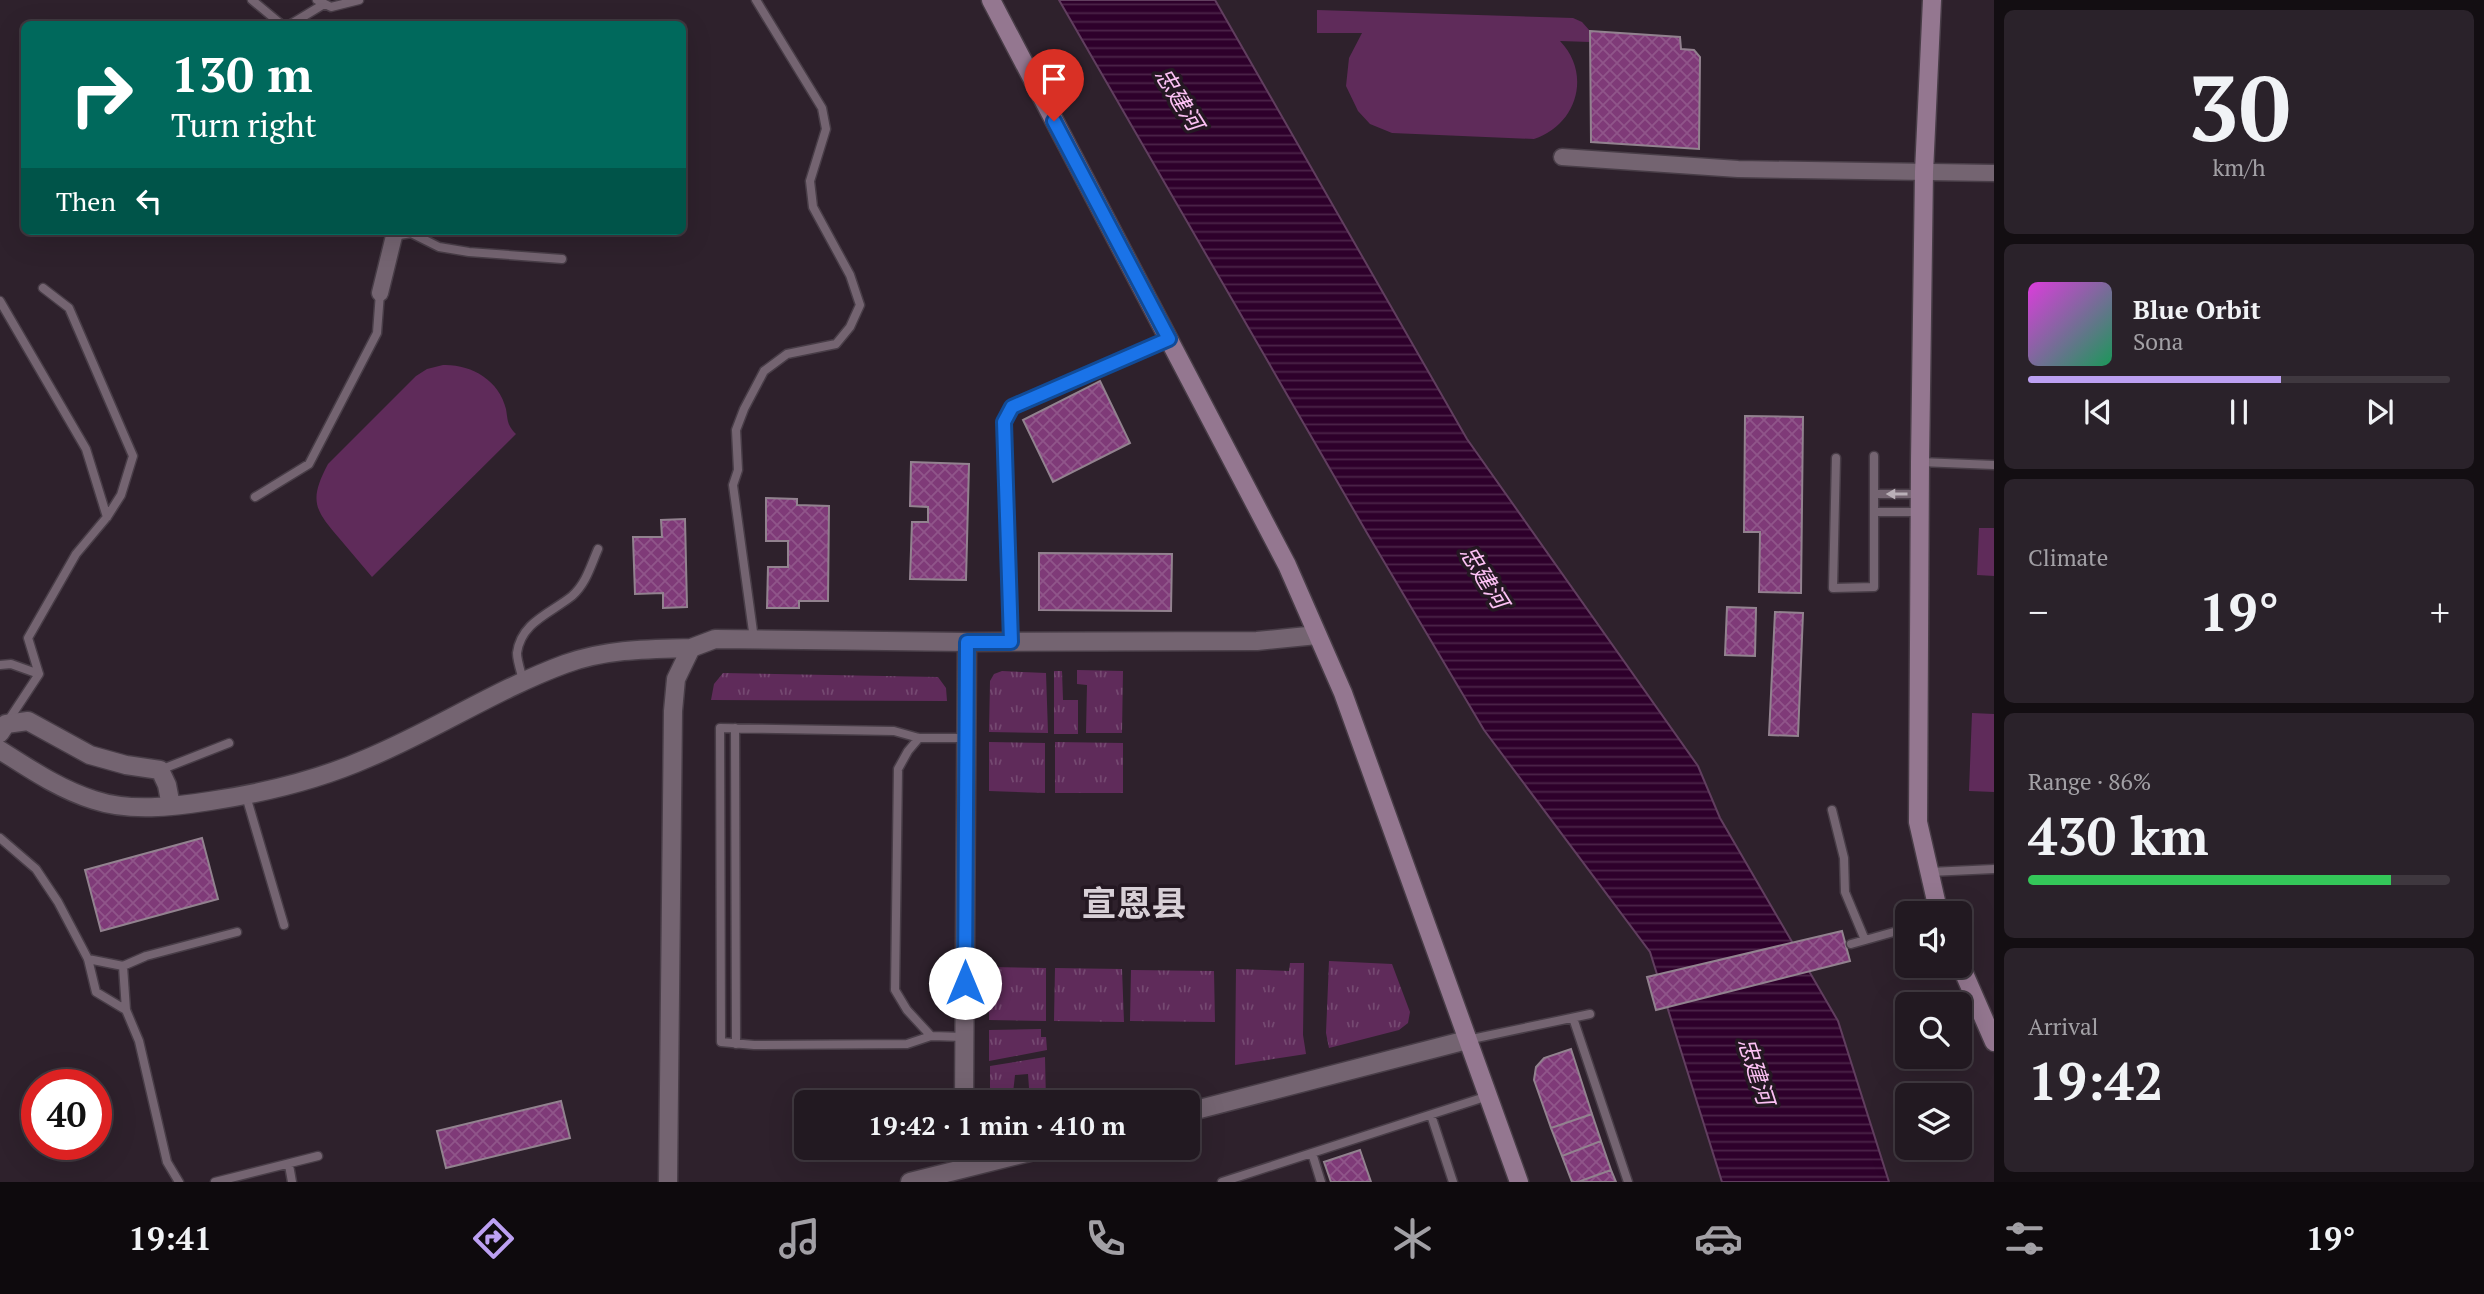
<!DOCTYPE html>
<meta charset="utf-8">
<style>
body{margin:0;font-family:"PT Serif","Noto Sans SC",serif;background:#2a222a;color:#f1f3f6;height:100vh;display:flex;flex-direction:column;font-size:26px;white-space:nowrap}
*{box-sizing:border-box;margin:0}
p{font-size:23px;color:#a2a0a5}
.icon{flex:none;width:38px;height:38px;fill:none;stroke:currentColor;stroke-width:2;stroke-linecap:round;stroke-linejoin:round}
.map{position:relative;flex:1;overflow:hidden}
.details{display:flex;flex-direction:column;gap:10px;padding:10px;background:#130e12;width:490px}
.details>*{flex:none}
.banner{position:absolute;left:21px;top:21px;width:665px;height:214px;border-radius:10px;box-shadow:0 7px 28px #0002,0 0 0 2px #3f383f;background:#00695c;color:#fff;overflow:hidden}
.tools{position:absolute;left:1895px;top:901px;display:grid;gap:14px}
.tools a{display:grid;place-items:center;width:77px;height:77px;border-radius:10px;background:#221921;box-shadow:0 7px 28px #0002,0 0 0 2px #3f383f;font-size:35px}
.speed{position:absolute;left:21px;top:1069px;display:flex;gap:14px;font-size:35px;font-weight:700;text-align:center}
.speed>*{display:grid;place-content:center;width:91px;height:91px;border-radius:50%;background:#221921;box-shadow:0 7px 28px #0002,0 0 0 2px #3f383f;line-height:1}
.speed .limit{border:10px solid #d22;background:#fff;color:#111}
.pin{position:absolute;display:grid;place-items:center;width:60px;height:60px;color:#fff;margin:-72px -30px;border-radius:50% 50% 50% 0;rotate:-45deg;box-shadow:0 0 7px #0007}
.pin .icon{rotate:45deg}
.me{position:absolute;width:77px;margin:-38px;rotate:0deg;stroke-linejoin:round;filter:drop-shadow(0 0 5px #0008)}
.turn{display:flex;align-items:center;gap:24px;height:147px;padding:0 35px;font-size:32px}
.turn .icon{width:91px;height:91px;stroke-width:2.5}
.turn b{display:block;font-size:49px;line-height:60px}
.then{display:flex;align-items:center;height:66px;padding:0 35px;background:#0003;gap:14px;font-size:26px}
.big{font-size:52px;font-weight:800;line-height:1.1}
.details .widget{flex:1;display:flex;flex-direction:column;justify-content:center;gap:10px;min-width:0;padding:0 24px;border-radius:10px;background:#2a222a}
.details .dial{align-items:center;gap:0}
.dial b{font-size:91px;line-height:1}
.song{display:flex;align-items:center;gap:21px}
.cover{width:84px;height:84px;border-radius:10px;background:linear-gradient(135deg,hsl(300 70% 55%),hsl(150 70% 35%))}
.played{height:7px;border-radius:4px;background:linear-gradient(90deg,#bca0f2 60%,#3f383f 60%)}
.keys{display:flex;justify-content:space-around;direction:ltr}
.heat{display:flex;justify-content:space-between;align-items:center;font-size:38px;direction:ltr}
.charge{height:10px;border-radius:5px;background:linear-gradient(90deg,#34c759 86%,#3f383f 0)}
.trip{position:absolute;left:794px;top:1090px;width:406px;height:70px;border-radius:10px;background:#221921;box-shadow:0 7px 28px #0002,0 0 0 2px #3f383f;font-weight:800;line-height:70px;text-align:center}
.tab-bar{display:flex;height:112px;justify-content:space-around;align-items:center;background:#0e0a0d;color:#a2a0a5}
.tab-bar .icon{width:49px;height:49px}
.tab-bar .selected{color:#bca0f2}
.tab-bar b{font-size:32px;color:#f1f3f6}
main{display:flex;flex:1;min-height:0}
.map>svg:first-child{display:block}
.grass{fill:url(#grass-tufts)}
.park{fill:#5f2b5a}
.water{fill:url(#water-rules);stroke:#613e5f;stroke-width:2}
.building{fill:url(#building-cross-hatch);stroke:#92828f;stroke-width:2}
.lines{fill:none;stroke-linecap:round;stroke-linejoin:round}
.service-casing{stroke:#483d47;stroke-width:11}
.minor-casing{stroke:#483d47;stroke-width:19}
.tertiary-casing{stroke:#483d47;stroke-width:21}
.secondary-casing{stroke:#483d47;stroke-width:21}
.service{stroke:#746471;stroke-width:8}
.minor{stroke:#746471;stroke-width:16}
.tertiary{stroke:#746471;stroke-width:18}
.secondary{stroke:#947790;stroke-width:18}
.oneway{fill:#bab0b8}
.route-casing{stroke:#114b97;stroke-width:18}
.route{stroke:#1a73e8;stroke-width:12}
.labels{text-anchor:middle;stroke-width:7;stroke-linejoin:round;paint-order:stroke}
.water-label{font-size:23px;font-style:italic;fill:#fcc1f4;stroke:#241822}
.town-label{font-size:35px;font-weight:bold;fill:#d8d0d7;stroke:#241822}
</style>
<main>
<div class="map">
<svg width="1994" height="1182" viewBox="0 0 1994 1182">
<defs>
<pattern id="grass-tufts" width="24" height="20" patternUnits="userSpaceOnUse" patternTransform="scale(1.75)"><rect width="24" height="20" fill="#5f2b5a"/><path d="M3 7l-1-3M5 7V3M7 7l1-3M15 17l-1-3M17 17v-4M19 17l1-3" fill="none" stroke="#754971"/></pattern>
<pattern id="water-rules" width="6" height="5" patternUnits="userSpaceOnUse" patternTransform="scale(1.75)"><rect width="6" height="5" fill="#2e002b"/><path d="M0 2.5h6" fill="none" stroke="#4c2449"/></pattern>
<pattern id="building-cross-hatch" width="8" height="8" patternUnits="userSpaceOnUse" patternTransform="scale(1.75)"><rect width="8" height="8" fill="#7f3a78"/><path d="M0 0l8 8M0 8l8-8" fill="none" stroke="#90558a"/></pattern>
</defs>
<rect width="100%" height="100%" fill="#2e212c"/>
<path class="grass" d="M1077,670L1123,671L1122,733H1086L1087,685L1077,684Z
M1002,671L1046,673L1048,733L989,732L990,681L994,674Z
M1054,671H1062L1063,700H1078V734H1054Z
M723,673L938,677L946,688L947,701L711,700L714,684Z
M989,742L1045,743V793L989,791Z
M1055,742L1123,743V793H1055Z
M1329,961L1392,964L1410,1012L1408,1023L1399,1030L1329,1048L1326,1033Z
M1290,963H1304L1303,1035L1306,1054L1235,1065L1236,969L1289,971Z
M989,967L1046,968V1021L989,1020Z
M1055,968L1122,969L1124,1022L1054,1021Z
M1131,970L1214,971L1215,1022L1130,1021Z
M1041,1029V1037H1046L1047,1050L989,1061V1030Z
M1045,1057L1046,1102H1030L1028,1074L1015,1075L1012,1102H990V1066Z"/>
<path class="park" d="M1317,10L1573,18L1582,22L1590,31V42L1560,41C1592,74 1577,125 1534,139L1392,133L1370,124L1358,111L1346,86L1349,58L1362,33H1317Z
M443,365C471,364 499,380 506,409C508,421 507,425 516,434L372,577C361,564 350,551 339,538C314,509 309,500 328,464L416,376L427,369Z
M1979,528H1994V576L1977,575Z
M1972,713L1994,714V792L1969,791Z"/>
<path class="water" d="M1059,0H1215L1467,439L1698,766L1720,818L1838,1021L1889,1182H1722L1650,952L1484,730L1367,533Z"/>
<path class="building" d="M1590,31L1680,37L1681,49L1694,50L1700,57L1699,149L1591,142Z
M1100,381L1130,443L1053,482L1023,420Z
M1745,416L1803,417L1801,593L1759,592L1760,532H1744Z
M911,462L969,464L966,580L910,579L912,522H928V507L910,506Z
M766,498L797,499V505L829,506L828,601H799V608H767L768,567H788V541H766Z
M685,519L687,607L663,608V593L635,594L633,537H662L661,520Z
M1039,553L1172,554L1171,611L1039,610Z
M1727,607L1756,608L1755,656L1725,655Z
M1775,612L1803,613L1798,736L1769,735Z
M202,838L218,899L101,931L85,870Z
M1842,931L1850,961L1656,1010L1647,977Z
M1571,1049L1592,1114L1551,1128L1534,1080L1536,1067L1544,1058Z
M561,1101L570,1138L446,1168L437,1131Z
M1592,1114L1601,1141L1562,1156L1551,1128Z
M1601,1141L1611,1170L1578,1182H1572L1562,1156Z
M1360,1150L1371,1182H1331L1324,1162Z
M1611,1170L1616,1182H1578Z"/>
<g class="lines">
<defs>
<path id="service" d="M252,0L281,24
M317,0L331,7L359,0
M291,24L324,4
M394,236L411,233L439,247L469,252L562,259
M0,301L86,449L107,517
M1836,458L1833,588L1874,587V456
M1920,462L1994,465
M1874,494H1920
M255,497L309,464L377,333L380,293
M1874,512H1920
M754,639L733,485L738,470L736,430L744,409L764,371L787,354L836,344L850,327L860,305L850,275L813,207L810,181L826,129L822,108L756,0
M1011,642L1004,422L1012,407L1168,340
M0,665L11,664L39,674
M523,680C521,672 517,661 517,653C521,622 551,613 572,596C586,584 591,565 598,549
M8,721L39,674L28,638L76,554L107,517L121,495L133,456L69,308L43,288
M735,728L736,1044
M919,738L908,751L898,769L895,990L907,1010L931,1036
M160,770L229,743
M246,796L284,925
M1832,810L1844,858L1845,892L1865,940
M0,838L36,869L58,902L88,959L96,992L126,1010L139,1041L167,1162L179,1182
M1930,872L1994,869
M1851,944L1908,928
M88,959L123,966L126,1010
M123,966L146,956L237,932
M1573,1018L1628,1182
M964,1037L931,1036L907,1044L754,1045L721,1042L720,728L894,731L919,738H966
M1467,1040L1590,1014
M1431,1115L1453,1182
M1312,1153L1321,1182
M289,1165L292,1182
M215,1182L318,1156
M1222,1182L1488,1096"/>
<path id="minor" d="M1562,157L1738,169L1994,173
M380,293L394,236L393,231"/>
<path id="tertiary" d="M0,733L6,724L28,721L90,755L126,765L160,770L167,785L171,806
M0,750C30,769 59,789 94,800C130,812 172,807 210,801C264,793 318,780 368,758C435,730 497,689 565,664C606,649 648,649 691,648
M964,1102L967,642
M1188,1112L1467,1040
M668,1182L673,711L676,679L691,648L715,639L967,642L1257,641L1317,635
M910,1182L1046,1148"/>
<path id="secondary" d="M991,0L1287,565L1343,693L1519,1182
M1932,0L1924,172L1920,462L1918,822L1939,914
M1960,964L1994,1042"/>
</defs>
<use href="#service" class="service-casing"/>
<use href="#minor" class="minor-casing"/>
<use href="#tertiary" class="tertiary-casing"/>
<use href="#secondary" class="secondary-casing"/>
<use href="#service" class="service"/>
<use href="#minor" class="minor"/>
<use href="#tertiary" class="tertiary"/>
<use href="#secondary" class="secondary"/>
</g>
<defs><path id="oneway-solid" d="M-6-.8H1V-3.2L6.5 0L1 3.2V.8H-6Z" transform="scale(1.75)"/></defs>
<use class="oneway" href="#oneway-solid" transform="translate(1897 494) rotate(180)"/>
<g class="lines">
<defs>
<path id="route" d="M965,983L967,642H1011L1004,422L1012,407L1169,339L1054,121"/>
</defs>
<use href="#route" class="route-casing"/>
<use href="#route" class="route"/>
</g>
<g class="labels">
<g class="water-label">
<text transform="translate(1179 99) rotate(58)" y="8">忠建河</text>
<text transform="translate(1484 577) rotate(58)" y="8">忠建河</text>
<text transform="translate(1756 1071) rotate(72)" y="8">忠建河</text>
</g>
<g class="town-label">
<text x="1134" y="916">宣恩县</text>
</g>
</g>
</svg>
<div class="tools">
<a><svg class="icon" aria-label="sound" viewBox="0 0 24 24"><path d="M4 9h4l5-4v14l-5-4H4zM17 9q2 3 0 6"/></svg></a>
<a><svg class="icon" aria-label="search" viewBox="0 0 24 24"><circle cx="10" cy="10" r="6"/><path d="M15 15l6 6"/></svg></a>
<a><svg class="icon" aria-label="layers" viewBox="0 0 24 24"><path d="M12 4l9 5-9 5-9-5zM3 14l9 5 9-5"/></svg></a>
</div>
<div class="speed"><div class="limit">40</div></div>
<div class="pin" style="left:1054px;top:121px;background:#d93025"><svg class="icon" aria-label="arrive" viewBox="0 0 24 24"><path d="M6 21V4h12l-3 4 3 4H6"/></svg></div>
<svg class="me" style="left:965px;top:983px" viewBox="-20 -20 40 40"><circle r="19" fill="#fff"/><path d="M0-13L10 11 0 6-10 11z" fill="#1a73e8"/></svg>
<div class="trip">19:42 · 1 min · 410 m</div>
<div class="banner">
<div class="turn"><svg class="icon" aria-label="right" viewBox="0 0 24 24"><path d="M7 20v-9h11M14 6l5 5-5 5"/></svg><div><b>130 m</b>Turn right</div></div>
<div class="then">Then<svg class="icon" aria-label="left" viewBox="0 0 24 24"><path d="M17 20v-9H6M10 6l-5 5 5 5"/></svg></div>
</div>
</div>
<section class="details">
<div class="widget dial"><b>30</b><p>km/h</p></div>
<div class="widget">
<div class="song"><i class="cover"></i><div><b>Blue Orbit</b><p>Sona</p></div></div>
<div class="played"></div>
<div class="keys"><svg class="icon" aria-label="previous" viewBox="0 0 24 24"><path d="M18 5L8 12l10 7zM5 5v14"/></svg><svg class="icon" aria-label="pause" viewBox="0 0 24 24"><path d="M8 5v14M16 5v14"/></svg><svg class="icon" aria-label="next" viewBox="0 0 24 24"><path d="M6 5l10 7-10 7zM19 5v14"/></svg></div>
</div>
<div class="widget"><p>Climate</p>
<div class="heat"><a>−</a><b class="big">19°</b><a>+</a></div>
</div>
<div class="widget"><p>Range · 86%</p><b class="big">430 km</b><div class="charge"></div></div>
<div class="widget"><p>Arrival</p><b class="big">19:42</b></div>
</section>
</main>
<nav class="tab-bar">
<b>19:41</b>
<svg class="icon selected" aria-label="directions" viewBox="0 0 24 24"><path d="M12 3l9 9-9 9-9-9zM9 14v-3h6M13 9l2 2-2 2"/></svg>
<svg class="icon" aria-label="music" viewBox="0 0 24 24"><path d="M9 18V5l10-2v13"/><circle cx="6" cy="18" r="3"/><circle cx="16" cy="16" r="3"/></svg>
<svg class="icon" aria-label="phone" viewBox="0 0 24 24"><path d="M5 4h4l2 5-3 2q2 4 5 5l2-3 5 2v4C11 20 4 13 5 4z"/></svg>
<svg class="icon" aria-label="climate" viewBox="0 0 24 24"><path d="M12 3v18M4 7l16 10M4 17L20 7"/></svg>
<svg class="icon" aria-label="car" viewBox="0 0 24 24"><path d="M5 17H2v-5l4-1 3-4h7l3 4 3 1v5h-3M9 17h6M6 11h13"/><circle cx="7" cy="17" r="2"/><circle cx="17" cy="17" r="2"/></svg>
<svg class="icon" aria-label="filters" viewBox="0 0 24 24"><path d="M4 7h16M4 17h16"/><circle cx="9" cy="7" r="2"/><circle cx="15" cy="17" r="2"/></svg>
<b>19°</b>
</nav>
